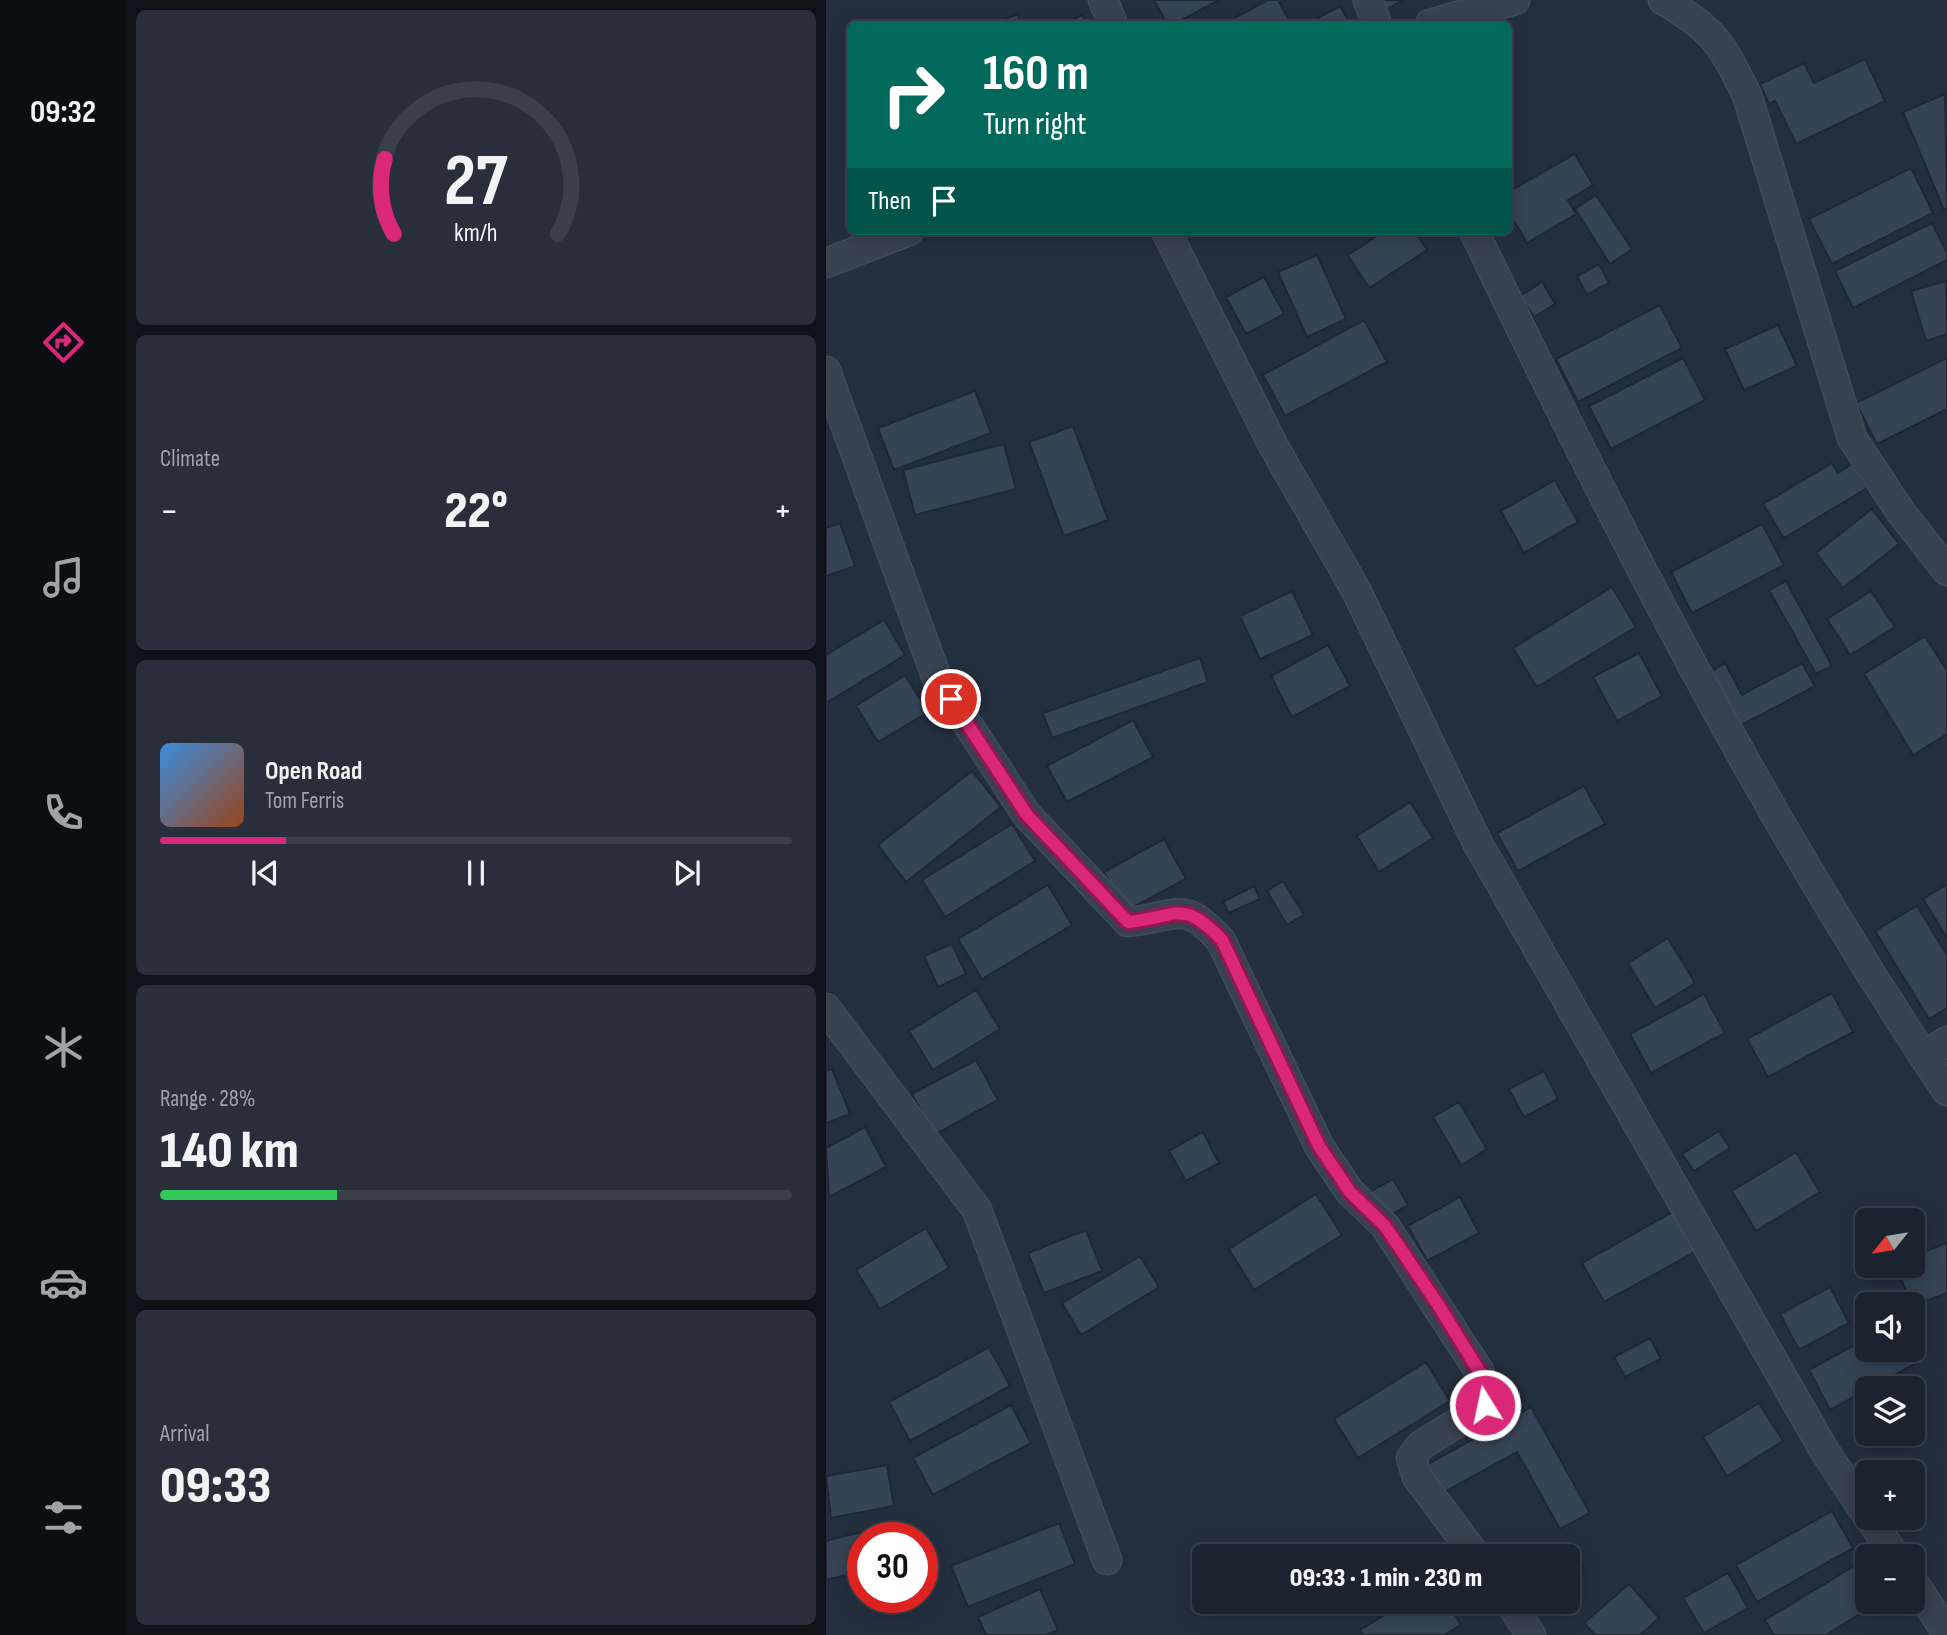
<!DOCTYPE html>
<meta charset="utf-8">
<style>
body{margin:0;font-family:"Sofia Sans Condensed",sans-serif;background:#282f3a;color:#f1f3f6;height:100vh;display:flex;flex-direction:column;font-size:26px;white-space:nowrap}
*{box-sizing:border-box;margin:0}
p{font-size:23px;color:#a0a4aa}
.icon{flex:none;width:38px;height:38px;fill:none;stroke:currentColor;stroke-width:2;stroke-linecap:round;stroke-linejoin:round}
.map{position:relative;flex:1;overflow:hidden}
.details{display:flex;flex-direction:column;gap:10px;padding:10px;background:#0f1319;width:700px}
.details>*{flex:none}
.hud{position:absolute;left:21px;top:21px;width:665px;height:214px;border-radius:10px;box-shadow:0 4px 18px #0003,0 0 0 2px #39404a;background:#00695c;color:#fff;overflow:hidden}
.needle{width:46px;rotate:240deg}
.tools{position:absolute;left:1029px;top:1208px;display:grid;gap:14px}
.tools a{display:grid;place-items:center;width:70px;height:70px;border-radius:10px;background:#1b232e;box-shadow:0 4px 18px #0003,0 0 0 2px #39404a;font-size:35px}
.speed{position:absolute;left:21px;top:1522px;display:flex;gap:14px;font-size:35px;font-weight:700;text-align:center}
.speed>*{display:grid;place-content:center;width:91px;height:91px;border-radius:50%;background:#1b232e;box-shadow:0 4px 18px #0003,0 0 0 2px #39404a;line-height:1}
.speed .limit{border:10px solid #d22;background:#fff;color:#111}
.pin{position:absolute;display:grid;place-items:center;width:60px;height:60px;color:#fff;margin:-30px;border:4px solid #fff;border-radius:50%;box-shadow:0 2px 7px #0007}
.me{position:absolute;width:77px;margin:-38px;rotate:350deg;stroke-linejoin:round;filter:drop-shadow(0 0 5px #0008)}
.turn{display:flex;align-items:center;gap:24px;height:147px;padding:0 21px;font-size:32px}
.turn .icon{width:91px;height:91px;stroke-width:2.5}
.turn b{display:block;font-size:49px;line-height:60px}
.then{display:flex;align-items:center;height:66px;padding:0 21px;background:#0003;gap:14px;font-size:26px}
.big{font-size:52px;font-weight:800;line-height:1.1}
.details .tile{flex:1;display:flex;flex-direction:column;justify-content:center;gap:10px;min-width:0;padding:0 24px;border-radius:10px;background:#282f3a}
.details .dial{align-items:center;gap:0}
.dial svg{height:182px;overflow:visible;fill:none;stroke:#39404a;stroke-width:7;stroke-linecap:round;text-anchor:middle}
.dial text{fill:#f1f3f6;stroke:none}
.song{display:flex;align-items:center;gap:21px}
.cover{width:84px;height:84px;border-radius:10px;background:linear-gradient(135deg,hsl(210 70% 55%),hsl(20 70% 35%))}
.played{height:7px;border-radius:4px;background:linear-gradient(90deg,#db2777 20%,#39404a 20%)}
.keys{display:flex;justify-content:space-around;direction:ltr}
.heat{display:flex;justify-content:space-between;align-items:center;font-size:38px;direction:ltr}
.charge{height:10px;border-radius:5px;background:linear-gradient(90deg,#34c759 28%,#39404a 0)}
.trip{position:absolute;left:366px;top:1544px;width:388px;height:70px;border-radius:10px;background:#1b232e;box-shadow:0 4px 18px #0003,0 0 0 2px #39404a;font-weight:800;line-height:70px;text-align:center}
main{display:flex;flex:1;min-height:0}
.menu{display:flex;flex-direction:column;width:126px;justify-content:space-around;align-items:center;background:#0b0e12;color:#a0a4aa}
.menu .icon{width:49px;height:49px}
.menu .selected{color:#db2777}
.menu b{font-size:32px;color:#f1f3f6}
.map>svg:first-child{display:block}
.building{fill:#364354;stroke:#1f2835;stroke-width:2}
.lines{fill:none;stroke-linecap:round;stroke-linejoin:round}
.minor-casing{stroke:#414a57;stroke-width:31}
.minor{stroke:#38414e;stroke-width:28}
.route-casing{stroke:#8e194d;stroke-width:18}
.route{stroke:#db2777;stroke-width:12}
</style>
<main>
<nav class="menu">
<b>09:32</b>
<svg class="icon selected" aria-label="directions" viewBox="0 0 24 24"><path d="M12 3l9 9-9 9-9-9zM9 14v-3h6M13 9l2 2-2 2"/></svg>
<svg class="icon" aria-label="music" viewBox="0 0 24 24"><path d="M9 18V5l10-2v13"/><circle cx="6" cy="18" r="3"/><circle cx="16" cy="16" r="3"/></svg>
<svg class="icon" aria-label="phone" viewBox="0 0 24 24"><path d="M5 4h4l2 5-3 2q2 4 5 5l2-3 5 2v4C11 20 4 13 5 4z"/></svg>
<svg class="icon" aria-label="climate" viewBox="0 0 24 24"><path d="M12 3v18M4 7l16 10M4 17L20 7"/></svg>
<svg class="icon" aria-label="car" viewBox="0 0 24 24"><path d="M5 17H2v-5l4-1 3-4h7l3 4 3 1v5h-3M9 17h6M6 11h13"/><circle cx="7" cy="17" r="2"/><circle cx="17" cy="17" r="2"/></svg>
<svg class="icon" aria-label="filters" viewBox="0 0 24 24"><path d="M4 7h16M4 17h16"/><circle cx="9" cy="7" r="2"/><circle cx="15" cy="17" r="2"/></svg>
</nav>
<section class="details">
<div class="tile dial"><svg viewBox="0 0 100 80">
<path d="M14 69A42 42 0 1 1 86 69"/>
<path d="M14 69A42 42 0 0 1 10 36" stroke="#db2777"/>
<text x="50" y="56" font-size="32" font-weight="700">27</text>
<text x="50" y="72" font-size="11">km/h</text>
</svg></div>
<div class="tile"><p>Climate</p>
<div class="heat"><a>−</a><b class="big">22°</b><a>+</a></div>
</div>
<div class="tile">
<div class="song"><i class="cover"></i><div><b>Open Road</b><p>Tom Ferris</p></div></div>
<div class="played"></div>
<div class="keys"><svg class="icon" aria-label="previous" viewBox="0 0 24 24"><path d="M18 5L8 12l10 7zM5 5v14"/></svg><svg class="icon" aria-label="pause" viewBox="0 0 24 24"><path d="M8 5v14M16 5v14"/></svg><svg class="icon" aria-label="next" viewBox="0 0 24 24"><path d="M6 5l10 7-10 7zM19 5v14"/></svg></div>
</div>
<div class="tile"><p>Range · 28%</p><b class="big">140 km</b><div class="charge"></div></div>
<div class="tile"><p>Arrival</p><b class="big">09:33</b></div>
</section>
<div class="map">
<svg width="1121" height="1635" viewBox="0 0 1121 1635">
<rect width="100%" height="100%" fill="#242f3e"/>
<path class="building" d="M328,0H393L348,24H341Z
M442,0H452L465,24H397Z
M549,0H576L557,12Z
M514,6L524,24H481Z
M191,14L196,24H169Z
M256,15L261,24H239Z
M1039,59L1059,101L970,144L949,101L943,104L934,84L978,63L988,83Z
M1119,94L1121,209L1118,210L1077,112Z
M749,154L767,185L742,200L750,214L701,243L682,211V192Z
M1085,168L1107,213L1006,264L983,219Z
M770,195L806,249L784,264L749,209Z
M1106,223L1121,253V260L1027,308L1009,271Z
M559,231H589L601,250L543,288L522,255Z
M491,255L520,319L481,337L452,272Z
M773,264L783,283L761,295L751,276Z
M438,277L458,314L420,334L400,297Z
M1120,281L1121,334L1100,341L1085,291Z
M716,282L729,304L708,317L694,296Z
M834,305L856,348L752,402L730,359Z
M538,320L561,362L459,416L437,375Z
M952,325L971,366L918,390L899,349Z
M857,358L879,400L785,449L763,406Z
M1121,358V409L1051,444L1030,403Z
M149,391L165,433L68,470L52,428Z
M247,426L282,520L238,536L203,442Z
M178,444L190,489L89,515L77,470Z
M1006,463L1012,473L1026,464L1041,488L958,538L937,504Z
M729,480L752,522L698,553L675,511Z
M1046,509L1073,544L1017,588L990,553Z
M14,523L29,566L0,576V528Z
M936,524L958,565L866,613L845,572Z
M960,581L1006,666L990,674L943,590Z
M786,587L810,627L711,687L687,648Z
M466,591L487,635L434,659L414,616Z
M1045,591L1069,627L1024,655L1001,619Z
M58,620L79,655L0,703V655Z
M1099,636L1121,671V734L1087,755L1038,674Z
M502,645L524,686L466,717L445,676Z
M813,653L836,696L791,721L767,677Z
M374,658L382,682L226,738L217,713Z
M899,663L916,695L976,663L989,686L912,727L883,673Z
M79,675L102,712L52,742L30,706Z
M307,720L327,757L241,802L221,766Z
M146,771L175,807L80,882L52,845Z
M758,786L779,824L692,871L671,833Z
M584,802L607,838L553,872L531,836Z
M186,824L209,861L119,917L96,880Z
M338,839L360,879L300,911L278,872Z
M457,881L478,915L461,925L441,891Z
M1121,884V938L1097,899Z
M222,885L246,925L156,979L132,939Z
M428,886L434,899L403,913L397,902Z
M1091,906L1121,955V1008L1103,1019L1049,931Z
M842,938L869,983L829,1008L802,963Z
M126,944L140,974L112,987L98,956Z
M150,990L174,1029L107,1070L83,1031Z
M1006,993L1027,1032L942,1077L921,1039Z
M878,994L899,1033L825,1073L804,1034Z
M150,1060L172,1100L108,1135L86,1094Z
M6,1069L24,1114L0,1123V1071Z
M718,1071L732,1099L698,1117L683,1089Z
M633,1102L661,1149L635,1165L607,1117Z
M39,1127L60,1167L3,1197L0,1148Z
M893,1131L904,1148L868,1171L856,1154Z
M377,1132L393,1163L360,1181L343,1151Z
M970,1152L994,1192L930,1231L906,1191Z
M567,1179L582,1205L559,1218L544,1192Z
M490,1194L516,1235L428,1290L403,1249Z
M634,1197L653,1233L601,1261L582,1226Z
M847,1212L869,1252L778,1302L756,1263Z
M100,1228L123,1268L54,1309L30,1270Z
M260,1230L276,1271L218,1293L202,1253Z
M1121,1243V1293L1087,1306L1069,1265H1087V1256Z
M314,1256L333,1287L255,1335L236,1303Z
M1004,1287L1023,1323L973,1350L954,1314Z
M1087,1334L1100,1358L1004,1410L983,1370L1041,1338V1349H1087Z
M824,1338L835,1359L799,1377L788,1357Z
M163,1347L184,1386L84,1441L63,1402Z
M600,1362L624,1401L532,1458L508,1419Z
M933,1403L957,1441L901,1476L877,1437Z
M185,1405L205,1443L107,1495L87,1458Z
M705,1407L764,1513L734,1529L691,1452L613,1495L597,1467Z
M61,1465L68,1506L5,1518L0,1476Z
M1006,1511L1027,1548L931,1602L910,1565Z
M233,1523L249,1564L142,1607L125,1566Z
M47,1529L49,1538H37V1571L0,1580V1541Z
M737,1544L757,1568L742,1580V1556H723Z
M1030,1565L1041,1583V1601L1053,1602L1000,1635H948L939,1620Z
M902,1573L922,1608L878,1633L857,1598Z
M803,1584L833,1618L814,1635H769L758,1623Z
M214,1589L232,1630L220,1635H160L152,1617Z
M581,1601H621L635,1625L618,1635H537L534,1630Z"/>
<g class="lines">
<defs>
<path id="minor" d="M277,0L287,24
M542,0L551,24
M837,0C890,31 894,42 921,95L1026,438L1074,511L1121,571
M604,24L689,0
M340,231L448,447L530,590L651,842L998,1450L1041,1515
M648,231C789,526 938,819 1121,1091
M0,263L83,231
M0,371L110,676L201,815L302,922C352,917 357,898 395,941L493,1146L524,1192L559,1226L653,1371L660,1392L659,1405L594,1446L585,1458L591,1477L650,1556
M0,1008L151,1210L281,1560
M1098,1056L1121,1041
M1043,1517L1069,1556
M1087,1582L1121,1633
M683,1601L705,1635"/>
</defs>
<use href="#minor" class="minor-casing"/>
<use href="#minor" class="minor"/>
</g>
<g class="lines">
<defs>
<path id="route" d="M125,699L201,815L302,922C352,917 356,898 396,940L493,1146L524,1192L559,1226L611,1303L653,1371L660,1392L659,1405"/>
</defs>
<use href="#route" class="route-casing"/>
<use href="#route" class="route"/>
</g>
</svg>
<div class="tools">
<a><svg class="needle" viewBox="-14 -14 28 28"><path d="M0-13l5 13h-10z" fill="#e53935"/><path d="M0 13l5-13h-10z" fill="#a0a4aa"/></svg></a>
<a><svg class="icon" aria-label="sound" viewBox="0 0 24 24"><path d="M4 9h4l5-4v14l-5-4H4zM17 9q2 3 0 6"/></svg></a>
<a><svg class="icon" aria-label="layers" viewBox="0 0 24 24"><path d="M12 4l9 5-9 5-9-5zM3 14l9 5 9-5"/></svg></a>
<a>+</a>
<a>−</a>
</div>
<div class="speed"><div class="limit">30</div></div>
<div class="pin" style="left:125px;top:699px;background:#d93025"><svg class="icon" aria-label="arrive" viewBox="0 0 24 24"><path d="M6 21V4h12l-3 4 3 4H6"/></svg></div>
<svg class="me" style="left:659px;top:1405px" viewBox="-20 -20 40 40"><circle r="17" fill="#db2777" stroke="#fff" stroke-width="3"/><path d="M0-11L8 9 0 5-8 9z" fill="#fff"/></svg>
<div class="trip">09:33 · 1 min · 230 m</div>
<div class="hud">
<div class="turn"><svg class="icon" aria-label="right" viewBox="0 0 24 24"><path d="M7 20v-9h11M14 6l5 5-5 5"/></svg><div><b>160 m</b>Turn right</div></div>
<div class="then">Then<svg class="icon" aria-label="arrive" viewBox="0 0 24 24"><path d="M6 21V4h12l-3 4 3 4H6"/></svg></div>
</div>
</div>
</main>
